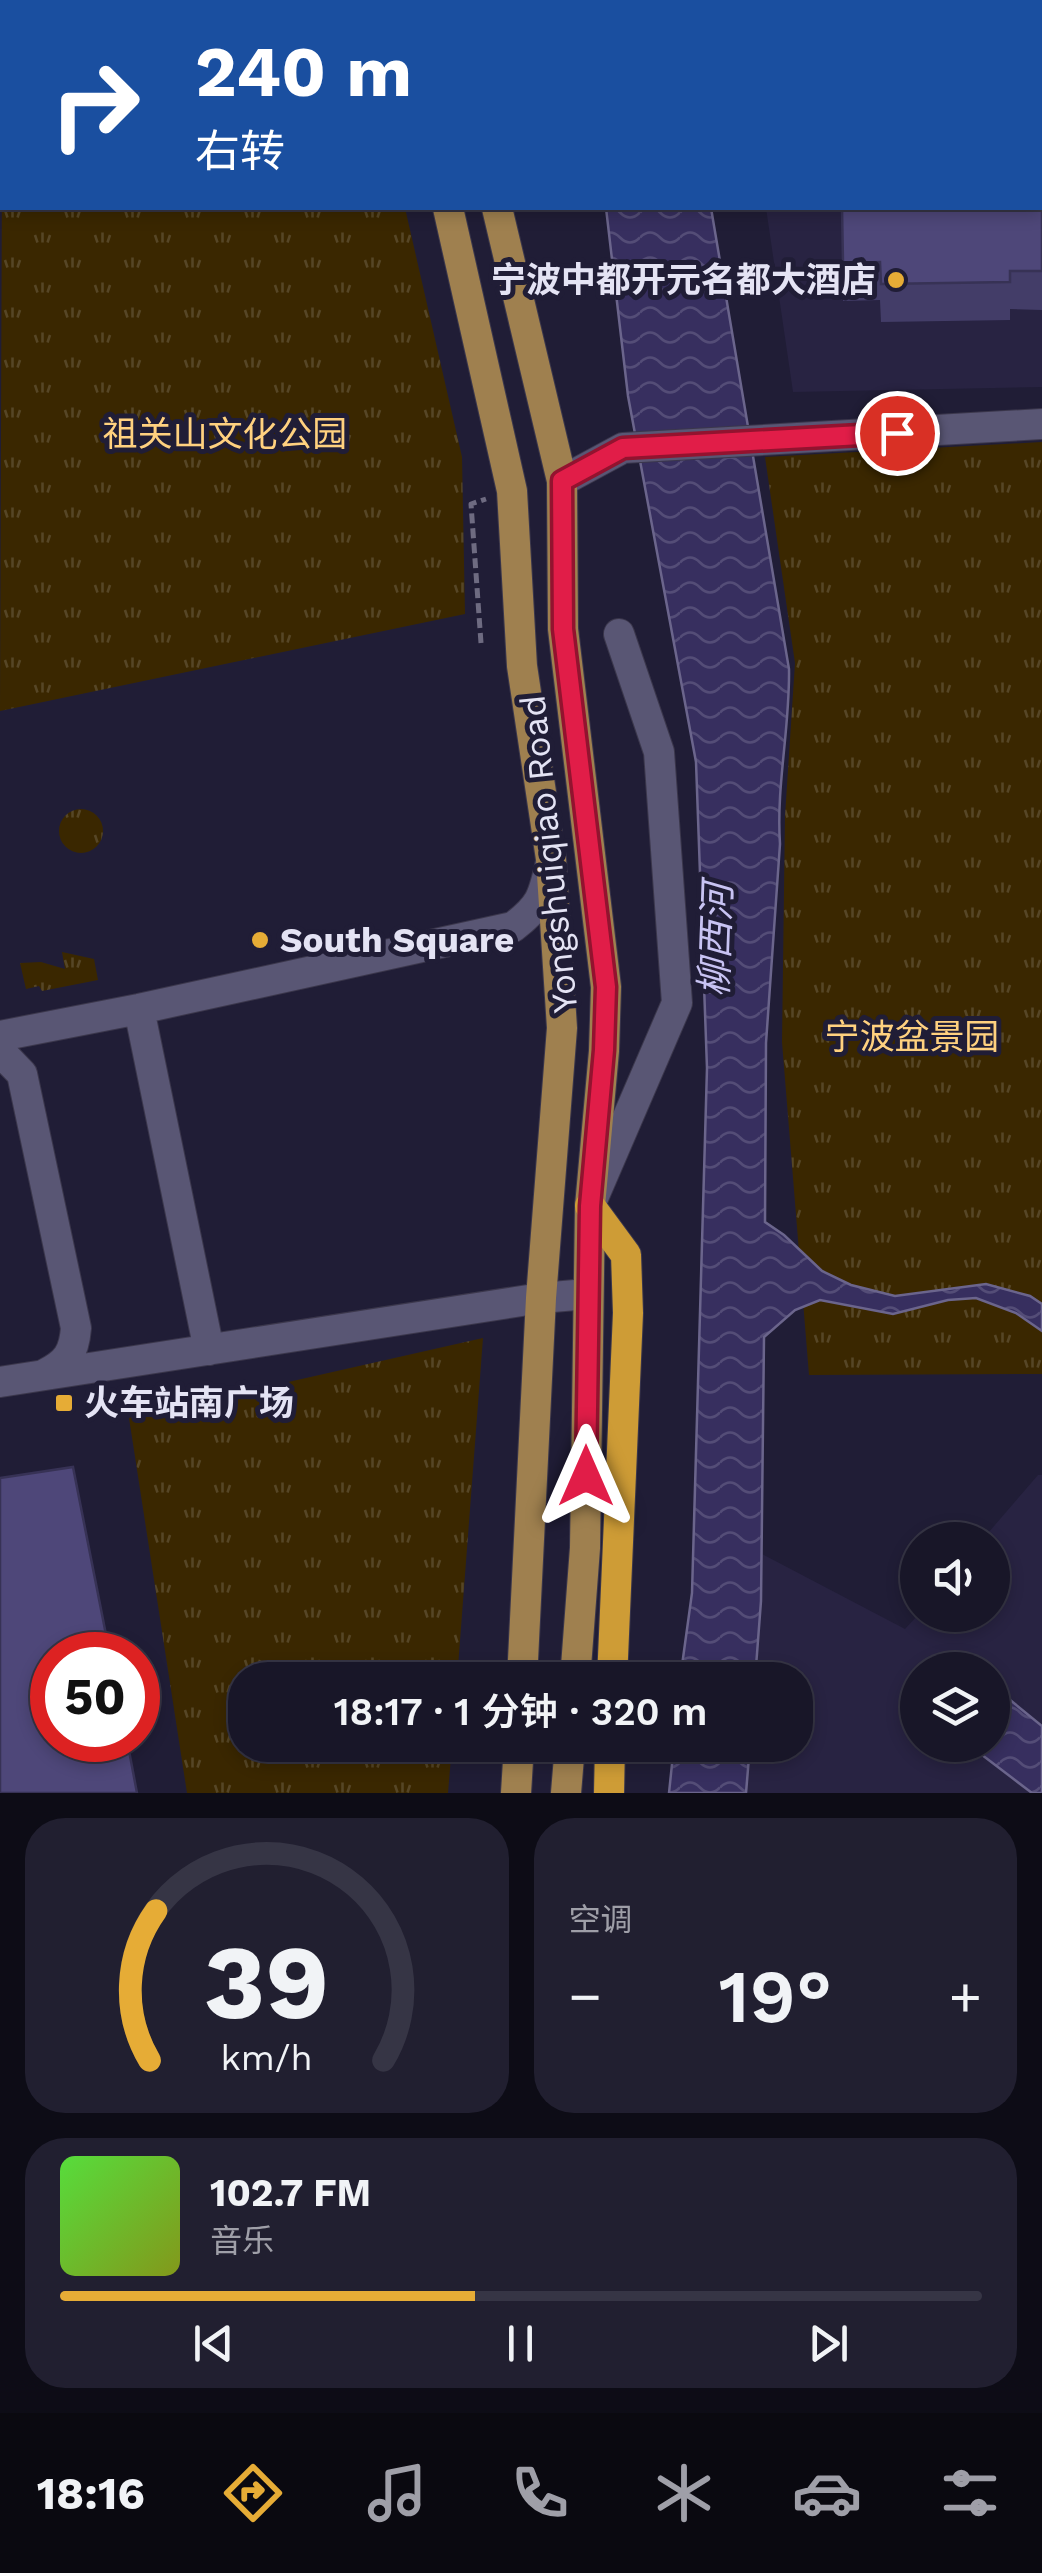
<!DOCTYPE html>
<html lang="zh">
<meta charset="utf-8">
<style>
body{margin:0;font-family:"Work Sans","Noto Sans SC",sans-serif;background:#211f30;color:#f1f3f6;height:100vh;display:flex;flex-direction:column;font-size:38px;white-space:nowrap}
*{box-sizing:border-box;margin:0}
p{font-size:32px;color:#9f9fa8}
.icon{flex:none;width:55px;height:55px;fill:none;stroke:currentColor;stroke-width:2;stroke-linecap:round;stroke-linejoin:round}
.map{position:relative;height:1793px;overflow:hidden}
.side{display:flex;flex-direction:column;gap:25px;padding:25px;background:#0d0c16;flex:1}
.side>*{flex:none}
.guide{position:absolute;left:0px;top:0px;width:1042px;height:210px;box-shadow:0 5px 15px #0003,0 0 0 2px #363545;background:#1a4fa0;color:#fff;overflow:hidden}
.buttons{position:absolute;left:900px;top:1522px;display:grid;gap:20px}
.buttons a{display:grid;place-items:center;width:110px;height:110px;border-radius:50%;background:#181628;box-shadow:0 5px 15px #0003,0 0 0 2px #363545;font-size:50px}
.speed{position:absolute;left:30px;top:1632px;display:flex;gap:20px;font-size:50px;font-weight:700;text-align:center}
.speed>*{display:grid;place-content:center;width:130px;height:130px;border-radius:50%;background:#181628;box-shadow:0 5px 15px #0003,0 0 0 2px #363545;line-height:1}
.speed .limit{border:15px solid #d22;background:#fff;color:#111}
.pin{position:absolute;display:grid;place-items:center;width:85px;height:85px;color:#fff;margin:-42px;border:5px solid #fff;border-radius:50%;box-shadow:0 2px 10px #0007}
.me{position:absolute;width:110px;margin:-55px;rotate:0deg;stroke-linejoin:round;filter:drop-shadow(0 0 8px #0008)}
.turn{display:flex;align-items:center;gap:35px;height:210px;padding:0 30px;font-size:45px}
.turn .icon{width:130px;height:130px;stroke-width:2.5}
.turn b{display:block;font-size:70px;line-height:85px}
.big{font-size:75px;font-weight:600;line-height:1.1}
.side .widget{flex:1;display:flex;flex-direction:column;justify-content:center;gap:15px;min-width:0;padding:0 35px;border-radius:40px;background:#211f30}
.side .dial{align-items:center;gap:0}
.dial svg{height:260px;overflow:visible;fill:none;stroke:#363545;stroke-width:7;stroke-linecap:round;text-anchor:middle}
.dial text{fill:#f1f3f6;stroke:none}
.song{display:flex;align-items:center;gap:30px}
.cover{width:120px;height:120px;border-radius:15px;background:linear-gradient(135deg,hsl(110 70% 55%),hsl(70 70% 35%))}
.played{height:10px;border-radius:5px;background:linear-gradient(90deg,#e6ac36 45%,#363545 45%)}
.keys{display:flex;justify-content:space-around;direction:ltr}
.heat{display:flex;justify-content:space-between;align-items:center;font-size:55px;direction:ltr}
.side .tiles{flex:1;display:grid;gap:25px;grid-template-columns:1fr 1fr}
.widget:last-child{grid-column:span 2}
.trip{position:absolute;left:228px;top:1662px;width:585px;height:100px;border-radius:40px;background:#181628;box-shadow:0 5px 15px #0003,0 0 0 2px #363545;font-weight:600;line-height:100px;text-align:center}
.menu{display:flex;height:160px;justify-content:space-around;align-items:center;background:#0a0910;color:#9f9fa8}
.menu .icon{width:70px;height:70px}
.menu .on{color:#e6ac36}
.menu b{font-size:45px;color:#f1f3f6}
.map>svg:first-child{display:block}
.built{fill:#282342;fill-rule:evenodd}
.grass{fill:url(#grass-tufts)}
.water{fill:url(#water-waves);stroke:#6b658c;stroke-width:2.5}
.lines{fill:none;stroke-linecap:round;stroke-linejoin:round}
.minor-casing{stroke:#3b374c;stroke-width:32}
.major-casing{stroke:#3b374c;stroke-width:32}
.highway-casing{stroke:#3b374c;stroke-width:32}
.path{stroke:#6e6b81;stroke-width:5;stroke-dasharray:10 5;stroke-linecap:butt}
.minor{stroke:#595674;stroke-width:30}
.major{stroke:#9f804f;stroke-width:30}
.highway{stroke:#ce9c36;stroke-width:30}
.wall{fill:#433d68}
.shaded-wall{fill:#373255}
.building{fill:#4e4779;stroke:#373255;stroke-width:2.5}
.route-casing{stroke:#92132f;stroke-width:25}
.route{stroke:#e11d48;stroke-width:18}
.poi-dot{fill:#e6ac36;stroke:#201d36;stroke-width:4}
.labels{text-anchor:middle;stroke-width:10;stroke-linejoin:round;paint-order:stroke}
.poi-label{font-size:35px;font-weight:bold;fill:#e4e3f4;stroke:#201d36;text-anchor:start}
.park-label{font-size:35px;fill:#ffd17f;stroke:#201d36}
.street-label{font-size:35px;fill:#e4e3f4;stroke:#201d36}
.water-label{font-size:38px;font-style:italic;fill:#c8c3f3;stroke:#201d36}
</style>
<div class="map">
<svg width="1042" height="1793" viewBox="0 0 1042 1793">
<defs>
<pattern id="grass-tufts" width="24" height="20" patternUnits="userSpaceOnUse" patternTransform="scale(2.5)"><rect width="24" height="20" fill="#3a2700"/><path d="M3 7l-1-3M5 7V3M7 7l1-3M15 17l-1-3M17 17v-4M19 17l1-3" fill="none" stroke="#564626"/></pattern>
<pattern id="water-waves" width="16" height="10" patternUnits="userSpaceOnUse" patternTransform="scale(2.5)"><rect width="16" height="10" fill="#372f5f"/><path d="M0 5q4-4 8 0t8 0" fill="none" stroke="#544d77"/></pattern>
</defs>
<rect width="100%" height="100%" fill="#201d36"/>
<path class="built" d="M734,0H1042V387L793,392L766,208H1040V2Z
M1038,1475H1042V1793H744L748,1745H795V1680H753L762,1554L905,1629L918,1615H992V1540H982ZM918,1670H992V1745H918Z"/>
<path class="grass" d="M2,164V208H405L462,457L465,614L0,711Z
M1042,442V1374L809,1375L782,1042L785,816L795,663L765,457Z
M59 831a22 22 0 1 1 44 0a22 22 0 1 1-44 0Z
M62,952L94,959L98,980L42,991L39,986L26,989L20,963L41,962L65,969Z
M483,1338L457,1680H245V1745H452L448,1793H187L129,1418Z"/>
<path class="water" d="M606,208H711L789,669C790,728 776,786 780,844L766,1043L765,1222L784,1235L822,1271L851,1285L895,1296L986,1284L1030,1296L1042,1304V1331L1016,1313L976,1298L948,1300L893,1314L820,1300L795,1310L764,1337L761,1601L755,1680H680L692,1593L707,1068L696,762L628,396Z
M993,1686L1042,1726V1793H1032L969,1745H992Z
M674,1745H750L746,1793H669Z"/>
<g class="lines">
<defs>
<path id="minor" d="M47,0L48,2
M188,0L191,2
M148,2L152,0
M334,2L344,0
M0,99L2,97
M562,481L623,448L1042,424
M139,1009L209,1350
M0,1036L139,1009L513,927C542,905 543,896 551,862
M0,1051L22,1074L76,1328C74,1353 67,1363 45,1374
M593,1198L677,1003L659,752L619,634
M0,1382L541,1298L587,1294"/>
<path id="major" d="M402,0V2
M448,0L449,2
M448,208L512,491L522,666L551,859L562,1028L541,1298L522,1680
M497,208L562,481L563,629L606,987L604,1051L590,1206L585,1548L575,1680
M516,1793L519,1745
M566,1793L570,1745"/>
<path id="highway" d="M590,1206L626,1255L628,1313L612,1680
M609,1793L610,1745"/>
</defs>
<use href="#minor" class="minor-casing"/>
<use href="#major" class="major-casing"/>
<use href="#highway" class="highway-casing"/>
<path class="path" d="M481,643L471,504L486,499"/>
<use href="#minor" class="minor"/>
<use href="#major" class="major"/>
<use href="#highway" class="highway"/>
</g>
<path class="wall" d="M858,0H1042V43H1040V2H858Z
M1042,108V310L1010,309V320L881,322L880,300L843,301L842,208H1040Z"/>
<path class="shaded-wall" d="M13,0H26V2H8Z
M87,0H104L100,2H87Z
M2,6V58L0,60V7Z"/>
<path class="building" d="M0,0H13L8,2H2V6L0,7Z
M859,0H1042V4H1040V2H859Z
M1040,108H1042V271H1010V282L881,284L880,262L843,263L842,208H1040Z
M73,1467L110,1655H52V1740H127L137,1793H0V1478Z"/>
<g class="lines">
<defs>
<path id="route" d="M586,1476L590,1206L604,1050L606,987L563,629L562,481L623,448L897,433"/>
</defs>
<use href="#route" class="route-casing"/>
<use href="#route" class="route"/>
</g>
<g class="poi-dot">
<circle cx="896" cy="280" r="10"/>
<circle cx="260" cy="940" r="10"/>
<rect x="54" y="1393" width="20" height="20" rx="5"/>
</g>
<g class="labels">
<g class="poi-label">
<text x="876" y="292" text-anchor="end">宁波中都开元名都大酒店</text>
<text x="280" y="952">South Square</text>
<text x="84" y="1415">火车站南广场</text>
</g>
<g class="park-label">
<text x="225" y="446">祖关山文化公园</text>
<text x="912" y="1049">宁波盆景园</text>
</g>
<g class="street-label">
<text transform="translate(549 854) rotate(-96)" y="12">Yongshuiqiao Road</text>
</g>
<g class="water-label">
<text transform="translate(716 940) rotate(-88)" y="13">柳西河</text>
</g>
</g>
</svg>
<div class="buttons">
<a><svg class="icon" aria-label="sound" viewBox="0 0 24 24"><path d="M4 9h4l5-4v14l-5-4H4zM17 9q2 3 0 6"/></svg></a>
<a><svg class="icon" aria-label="layers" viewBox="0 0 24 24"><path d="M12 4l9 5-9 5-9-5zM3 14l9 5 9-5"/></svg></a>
</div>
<div class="speed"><div class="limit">50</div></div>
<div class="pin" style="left:897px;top:433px;background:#d93025"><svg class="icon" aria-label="arrive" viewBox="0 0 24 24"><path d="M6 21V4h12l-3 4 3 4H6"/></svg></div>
<svg class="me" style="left:586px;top:1476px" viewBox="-20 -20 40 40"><path d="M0-17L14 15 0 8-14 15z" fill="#e11d48" stroke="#fff" stroke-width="4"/></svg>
<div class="trip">18:17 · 1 分钟 · 320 m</div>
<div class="guide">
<div class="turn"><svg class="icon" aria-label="right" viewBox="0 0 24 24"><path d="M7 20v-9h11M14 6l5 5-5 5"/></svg><div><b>240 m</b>右转</div></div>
</div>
</div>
<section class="side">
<div class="tiles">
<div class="widget dial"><svg viewBox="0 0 100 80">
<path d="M14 69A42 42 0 1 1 86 69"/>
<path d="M14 69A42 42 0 0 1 16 23" stroke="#e6ac36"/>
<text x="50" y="56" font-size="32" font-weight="700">39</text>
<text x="50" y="72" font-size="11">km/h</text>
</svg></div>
<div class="widget"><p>空调</p>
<div class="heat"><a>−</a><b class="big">19°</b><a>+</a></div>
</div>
<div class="widget">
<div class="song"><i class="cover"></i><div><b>102.7 FM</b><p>音乐</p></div></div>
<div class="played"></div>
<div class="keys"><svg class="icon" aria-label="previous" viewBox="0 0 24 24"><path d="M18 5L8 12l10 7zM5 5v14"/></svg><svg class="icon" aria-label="pause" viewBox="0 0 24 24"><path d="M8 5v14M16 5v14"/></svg><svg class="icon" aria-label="next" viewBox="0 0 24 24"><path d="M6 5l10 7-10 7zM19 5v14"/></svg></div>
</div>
</div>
</section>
<nav class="menu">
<b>18:16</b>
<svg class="icon on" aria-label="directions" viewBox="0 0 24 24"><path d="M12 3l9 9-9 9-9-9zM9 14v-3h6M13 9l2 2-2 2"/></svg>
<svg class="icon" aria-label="music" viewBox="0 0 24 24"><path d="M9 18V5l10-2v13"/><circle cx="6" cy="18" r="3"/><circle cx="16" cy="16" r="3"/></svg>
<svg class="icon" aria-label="phone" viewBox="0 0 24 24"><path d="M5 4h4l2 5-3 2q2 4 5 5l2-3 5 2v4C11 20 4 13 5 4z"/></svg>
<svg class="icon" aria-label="climate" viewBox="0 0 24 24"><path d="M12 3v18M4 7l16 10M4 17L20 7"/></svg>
<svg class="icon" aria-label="car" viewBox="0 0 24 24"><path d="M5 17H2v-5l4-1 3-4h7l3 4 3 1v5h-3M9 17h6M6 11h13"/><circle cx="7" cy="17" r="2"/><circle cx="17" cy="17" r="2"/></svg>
<svg class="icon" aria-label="filters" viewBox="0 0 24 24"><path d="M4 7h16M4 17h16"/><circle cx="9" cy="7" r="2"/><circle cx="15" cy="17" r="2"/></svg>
</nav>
